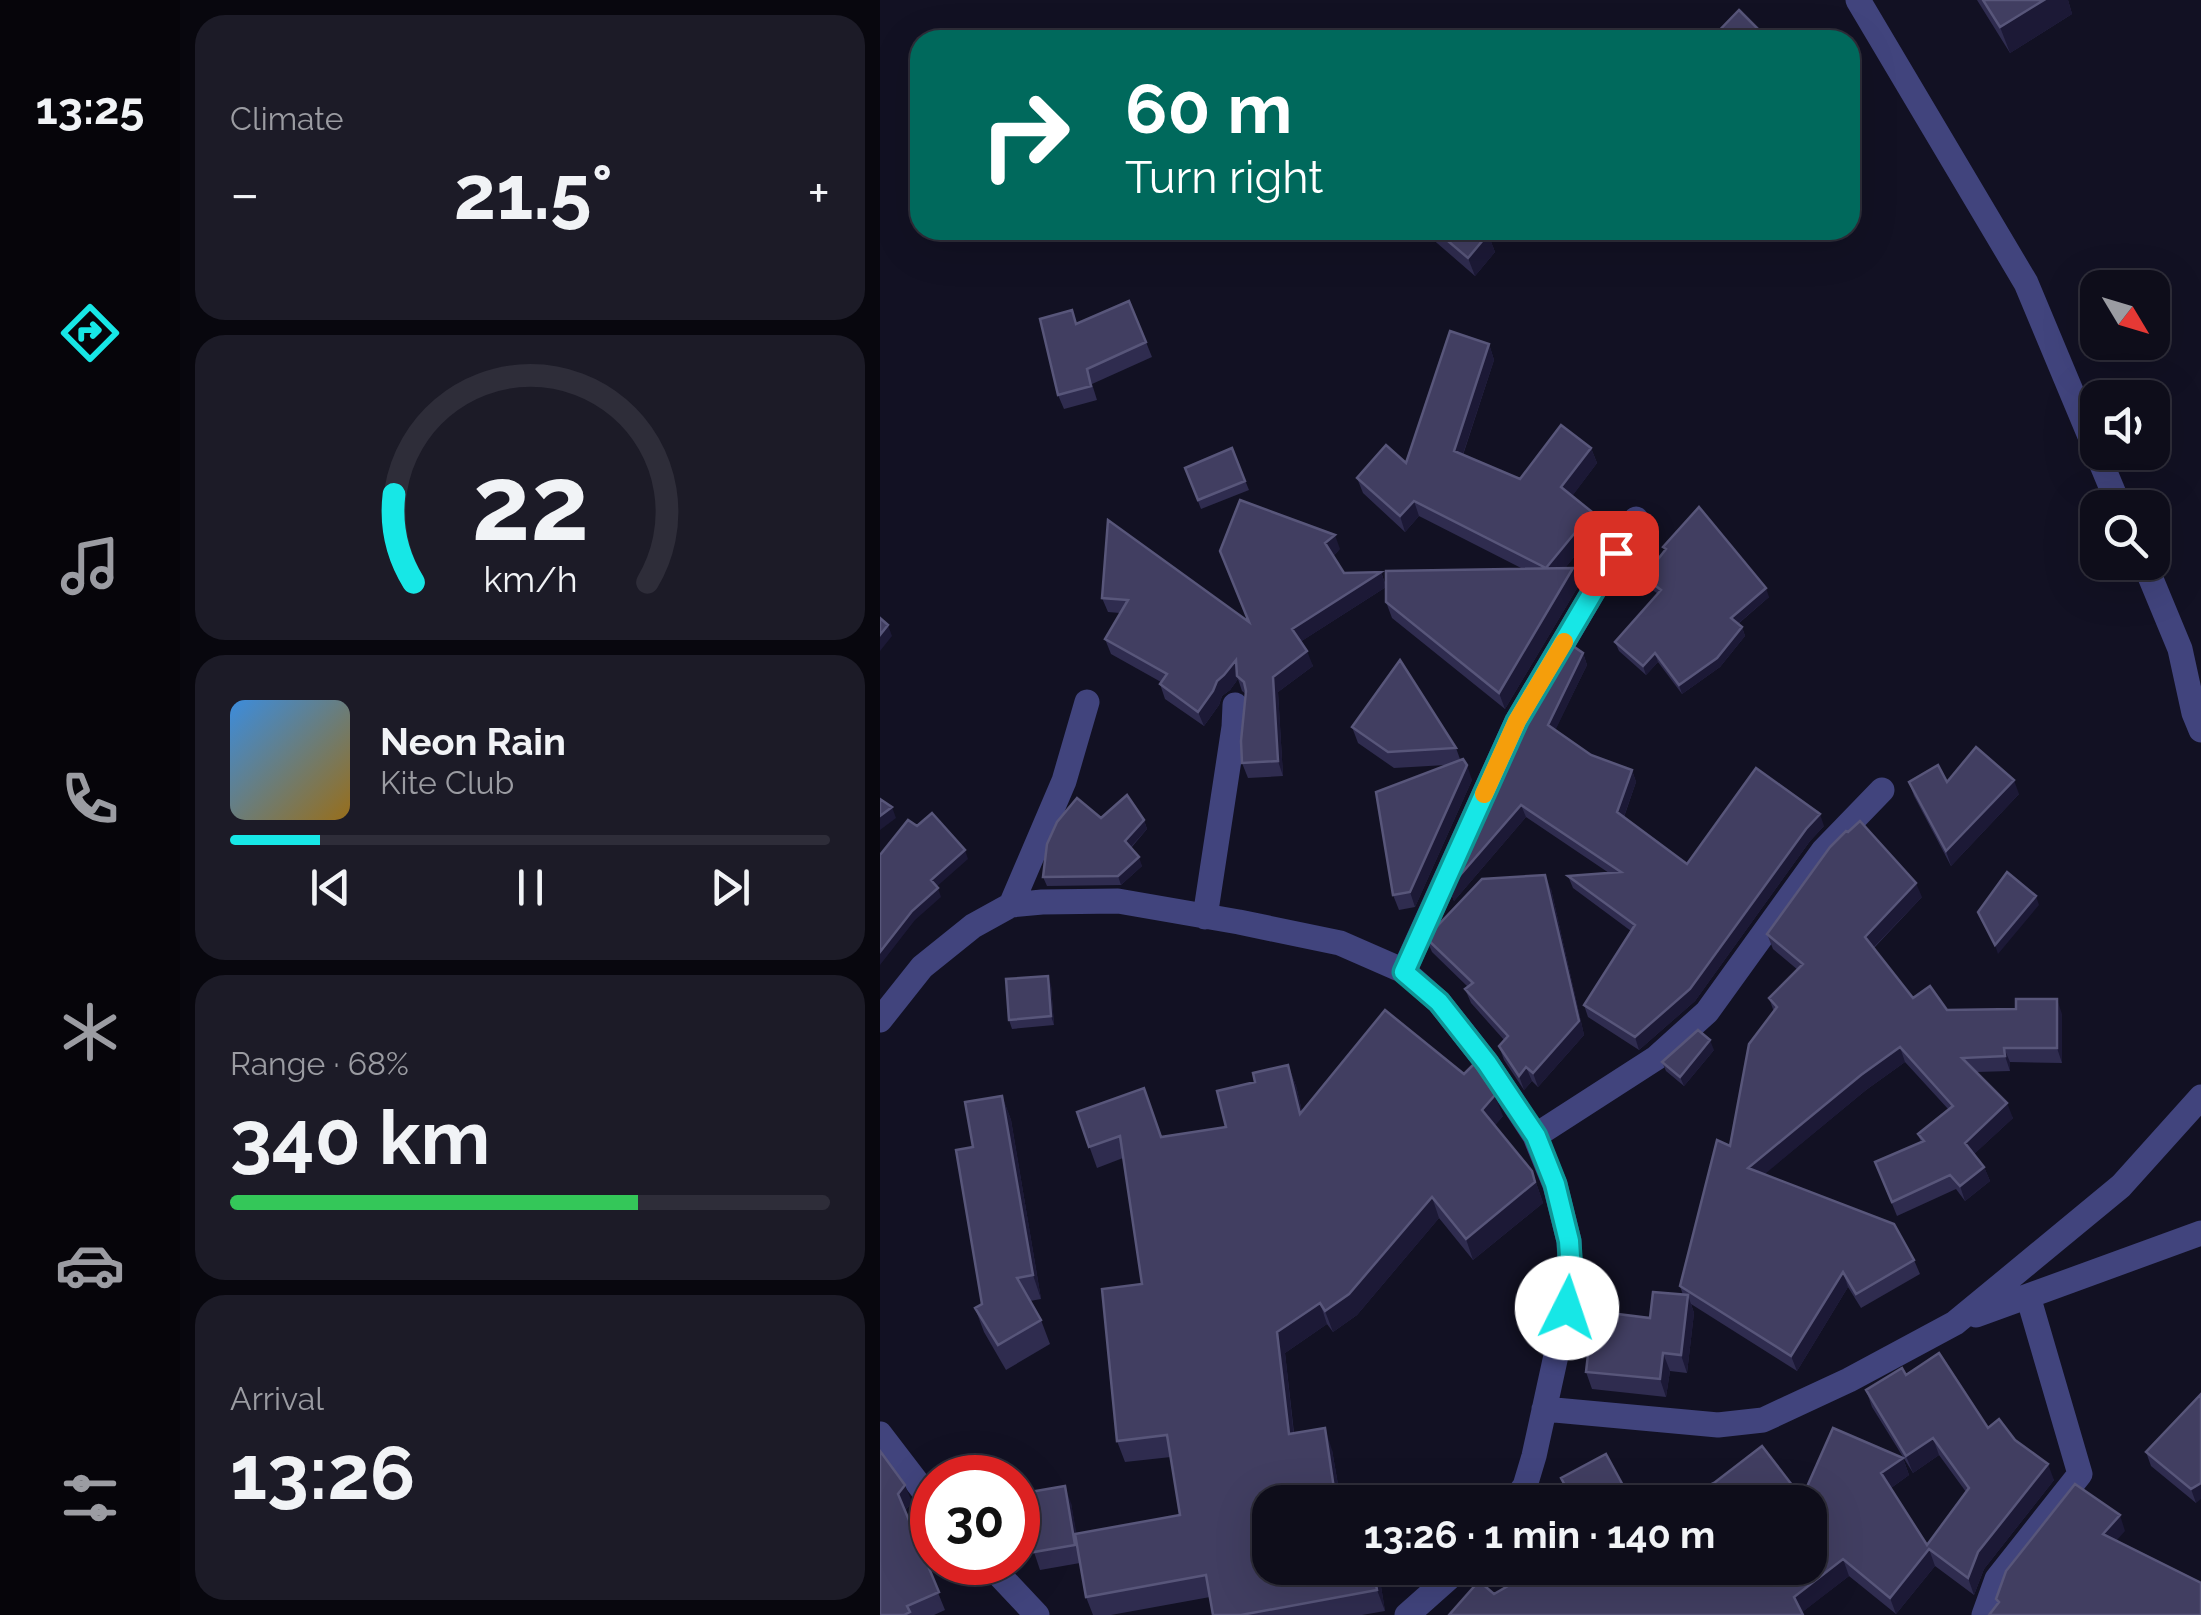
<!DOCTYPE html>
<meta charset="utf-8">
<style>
body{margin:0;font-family:Raleway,sans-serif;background:#1c1b27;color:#f1f3f6;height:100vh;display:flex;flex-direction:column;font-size:38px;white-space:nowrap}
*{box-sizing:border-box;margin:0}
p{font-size:32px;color:#9b9ca2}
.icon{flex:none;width:55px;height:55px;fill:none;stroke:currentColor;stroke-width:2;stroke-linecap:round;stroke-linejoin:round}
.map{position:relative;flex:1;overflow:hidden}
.details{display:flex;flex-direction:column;gap:15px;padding:15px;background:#08070e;width:700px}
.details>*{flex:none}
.top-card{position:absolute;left:30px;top:30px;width:950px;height:210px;border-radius:30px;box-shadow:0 10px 40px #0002,0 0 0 2px #2e2d39;background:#00695c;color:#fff;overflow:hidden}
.needle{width:65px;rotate:128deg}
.controls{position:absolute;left:1200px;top:270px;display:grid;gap:20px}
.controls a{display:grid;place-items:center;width:90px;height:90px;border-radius:20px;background:#0e0d1a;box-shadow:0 10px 40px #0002,0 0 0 2px #2e2d39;font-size:50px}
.speed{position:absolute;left:30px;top:1455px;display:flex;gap:20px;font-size:50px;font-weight:700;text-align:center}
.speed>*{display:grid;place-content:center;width:130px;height:130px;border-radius:50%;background:#0e0d1a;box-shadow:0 10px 40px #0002,0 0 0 2px #2e2d39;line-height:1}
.speed .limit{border:15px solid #d22;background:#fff;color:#111}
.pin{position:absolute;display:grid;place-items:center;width:85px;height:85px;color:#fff;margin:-42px;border-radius:20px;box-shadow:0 5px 15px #0006}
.me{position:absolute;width:110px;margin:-55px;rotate:4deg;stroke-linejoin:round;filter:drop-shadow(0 0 8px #0008)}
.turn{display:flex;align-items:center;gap:35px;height:210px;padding:0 50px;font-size:45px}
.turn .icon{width:130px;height:130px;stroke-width:2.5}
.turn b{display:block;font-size:70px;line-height:85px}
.big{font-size:75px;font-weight:700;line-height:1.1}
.details .widget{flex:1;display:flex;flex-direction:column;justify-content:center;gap:15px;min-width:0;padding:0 35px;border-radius:30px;background:#1c1b27}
.details .dial{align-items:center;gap:0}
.dial svg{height:260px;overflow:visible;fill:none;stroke:#2e2d39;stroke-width:7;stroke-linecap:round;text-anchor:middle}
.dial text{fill:#f1f3f6;stroke:none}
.song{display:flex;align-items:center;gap:30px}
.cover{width:120px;height:120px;border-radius:15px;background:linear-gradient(135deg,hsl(210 70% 55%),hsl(40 70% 35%))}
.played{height:10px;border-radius:5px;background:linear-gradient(90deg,#17e7e6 15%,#2e2d39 15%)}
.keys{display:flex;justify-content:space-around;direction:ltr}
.heat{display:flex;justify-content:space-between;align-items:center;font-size:55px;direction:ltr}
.charge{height:15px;border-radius:8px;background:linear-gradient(90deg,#34c759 68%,#2e2d39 0)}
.trip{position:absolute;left:372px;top:1485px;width:575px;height:100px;border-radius:30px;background:#0e0d1a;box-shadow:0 10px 40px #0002,0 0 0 2px #2e2d39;font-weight:700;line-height:100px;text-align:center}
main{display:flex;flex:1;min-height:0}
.tabs{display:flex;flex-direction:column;width:180px;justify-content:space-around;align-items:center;background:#06050a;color:#9b9ca2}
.tabs .icon{width:70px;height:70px}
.tabs .active{color:#17e7e6}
.tabs b{font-size:45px;color:#f1f3f6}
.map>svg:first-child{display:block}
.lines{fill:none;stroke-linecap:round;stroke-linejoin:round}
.minor{stroke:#41447d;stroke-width:25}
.wall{fill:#2f2c4f}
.shaded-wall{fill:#1c1936}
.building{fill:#413e61;stroke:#58567a;stroke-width:2.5}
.route-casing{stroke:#0f9696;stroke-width:25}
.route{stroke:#17e7e6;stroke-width:18}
.slow{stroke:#f59e0b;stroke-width:18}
</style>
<main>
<nav class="tabs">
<b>13:25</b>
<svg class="icon active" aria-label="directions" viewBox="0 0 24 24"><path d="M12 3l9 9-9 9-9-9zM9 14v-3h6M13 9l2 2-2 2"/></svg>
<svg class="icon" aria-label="music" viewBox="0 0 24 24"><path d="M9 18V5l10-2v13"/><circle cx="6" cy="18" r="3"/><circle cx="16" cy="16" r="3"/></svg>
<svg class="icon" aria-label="phone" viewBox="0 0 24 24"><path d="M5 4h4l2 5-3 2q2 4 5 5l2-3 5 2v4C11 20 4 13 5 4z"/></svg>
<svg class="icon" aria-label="climate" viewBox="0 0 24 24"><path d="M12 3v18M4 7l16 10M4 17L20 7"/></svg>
<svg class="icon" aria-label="car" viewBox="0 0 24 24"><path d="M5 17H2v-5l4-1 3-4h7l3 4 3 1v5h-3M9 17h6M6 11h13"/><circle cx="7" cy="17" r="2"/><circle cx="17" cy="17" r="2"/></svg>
<svg class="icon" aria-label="filters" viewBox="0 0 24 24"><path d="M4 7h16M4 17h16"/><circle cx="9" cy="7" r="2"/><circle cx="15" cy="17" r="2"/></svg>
</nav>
<section class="details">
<div class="widget"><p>Climate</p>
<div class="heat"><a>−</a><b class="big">21.5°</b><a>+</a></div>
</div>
<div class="widget dial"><svg viewBox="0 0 100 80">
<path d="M14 69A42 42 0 1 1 86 69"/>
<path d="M14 69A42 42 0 0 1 8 42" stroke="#17e7e6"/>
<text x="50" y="56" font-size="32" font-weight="700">22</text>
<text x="50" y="72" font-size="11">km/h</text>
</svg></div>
<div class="widget">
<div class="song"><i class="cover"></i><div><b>Neon Rain</b><p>Kite Club</p></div></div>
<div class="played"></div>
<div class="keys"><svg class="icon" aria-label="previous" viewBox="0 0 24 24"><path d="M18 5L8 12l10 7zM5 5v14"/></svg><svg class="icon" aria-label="pause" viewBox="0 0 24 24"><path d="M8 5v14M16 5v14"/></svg><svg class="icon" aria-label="next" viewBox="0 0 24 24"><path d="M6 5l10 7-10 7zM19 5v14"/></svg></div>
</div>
<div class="widget"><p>Range · 68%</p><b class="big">340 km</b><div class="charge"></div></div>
<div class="widget"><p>Arrival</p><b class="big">13:26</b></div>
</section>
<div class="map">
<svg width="1321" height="1615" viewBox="0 0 1321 1615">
<rect width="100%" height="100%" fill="#121123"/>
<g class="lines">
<path class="minor" d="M978,0L1146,283L1240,508
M1264,562L1300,649L1314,713L1321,730
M131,905L184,781L207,702
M325,917L354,727L355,705
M524,971L637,721L756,519
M0,1020L42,967L93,926L131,905L162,902L238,901L359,922L460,943L524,971L559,1002L607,1063L655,1136L675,1185L689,1241L691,1287L654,1456L645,1486L633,1502
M655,1136L776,1058L827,1012L943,851L1002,790
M1096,1315L1321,1233
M664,1409L838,1425L883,1420L969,1380L1075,1323L1241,1186L1321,1097
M0,1434L52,1502
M107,1562L157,1615
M527,1615L580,1568
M1104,1615L1117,1579L1200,1474L1148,1296"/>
</g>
<path class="wall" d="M1097,0H1188L1192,14L1130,53Z
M542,230H604L608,234L615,252L595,276Z
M192,310L197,324L266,342L272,357L212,384L217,400L184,409L178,395Z
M609,344L614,360L583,455L640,479L711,448L717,463L692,496L718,528L685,568L699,585L625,709L512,618L506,602V587L420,642L433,666L398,692L403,776L368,778L362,763L366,694L362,691L358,679L350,690L342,696L339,705L324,726L285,699L280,684L281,682L231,654L225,639L240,613L228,612L222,598L228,520L368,621L460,549L453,556L464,573L501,572L506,586L643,569L539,516L525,532L483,493L477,478L526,463Z
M352,448L369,490L321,509L305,468Z
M783,547L889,597L858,624L862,627L865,636L840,667L802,694L778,662L766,675L739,651L735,642L778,594L767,586L764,577L785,550Z
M703,653L707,665L675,730L711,755L752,770L756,782L744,817L807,864L944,826L930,841L815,1001L759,1050L708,1017L704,1005L751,931L693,888L688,876L729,873L646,817L574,901L569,888Z
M472,727L576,748L580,759L592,780L535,907L519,910L513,895L566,765L514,768L478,743Z
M1029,782H1067L1139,794L1071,866L1034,796Z
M221,818L264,820L267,829L251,848L262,866L241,885L167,886L163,877Z
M671,889L704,1035L658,1087L652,1081L644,1090L624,1060L619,1046L624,1040L591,1003L585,989L588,987L552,952L546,938Z
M1042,897L994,948L1033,998L1067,1010L1182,1014V1063L1130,1062V1071L1097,1072L1133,1118L1094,1154L1104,1167L1110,1181L1085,1201L1076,1189L1017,1216L995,1162L1041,1142L1038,1134L1069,1110L1025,1062L986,1090L884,1174L1034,1260L1040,1274L981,1308L968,1287L917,1371L811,1304L814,1313L807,1373L790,1371L786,1397L712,1389L706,1372L770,1318L803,1295L800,1286L850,1146L894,1012L889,998L918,970L893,949L887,934Z
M171,985L174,1025L132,1029L129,1020Z
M834,1050L804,1086L786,1071L782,1062Z
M408,1065L416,1086L422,1112L623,1116L615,1125L652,1171L663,1203L593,1260L559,1218L477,1315L453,1332L447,1324L405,1353L414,1433L452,1450L461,1502H390L498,1568L505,1611L482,1615H333L330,1597L231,1615H213L206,1597L200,1563L160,1570L154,1552L191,1503L196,1534L300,1515L291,1457L245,1462L237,1441L262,1284L243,1158L217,1168L197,1112L282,1137L346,1127L375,1082Z
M122,1096L131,1120L161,1299L150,1301L161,1320L170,1344L126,1370L104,1332L95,1308L102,1304L93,1147Z
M1026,1375L1108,1428L1135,1440L1174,1480L1104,1569L1094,1595L1055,1566L1016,1614L969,1576L922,1612L614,1594L795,1501L922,1498L1023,1458L1029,1475L1011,1488L1047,1545L1086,1492L1059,1455L1033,1473L992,1407L986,1390Z
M1321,1394L1316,1503L1271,1466L1266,1452Z
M0,1451L32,1502L25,1511L65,1610L54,1615H0Z"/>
<path class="shaded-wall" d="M1164,0H1188L1192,14L1130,53L1120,27Z
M202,230H219L206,241Z
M608,234L615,252L595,276L588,258Z
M609,344L614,360L579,466L574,451Z
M711,448L717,463L687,503L681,487Z
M534,501L539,516L525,532L520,516Z
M712,512L718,528L672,584L666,568Z
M455,535L460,549L451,558L445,543Z
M693,568L699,585L625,709L619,693Z
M501,572L506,587L417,644L412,629Z
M886,588L889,597L854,627L851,618Z
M8,625L12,636L0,651V635Z
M862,627L865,636L840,667L802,694L799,685Z
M427,651L433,666L398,692L403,776L398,761L393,677Z
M703,653L707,665L672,737L668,725Z
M775,653L778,662L766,675L763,666Z
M356,660L358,679L350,690L342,696L339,705L324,726L318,712L337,681Z
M587,765L592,780L535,907L530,892Z
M752,770L756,782L741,825L737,812Z
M1134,780L1139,794L1071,866L1066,851Z
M641,805L646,817L574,901L569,888Z
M12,807L16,818L0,830V816Z
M940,814L944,826L930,841L815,1001L759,1050L755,1037L926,829Z
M264,820L267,829L248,850L245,841Z
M85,850L88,859L54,889L51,880Z
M259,857L262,866L241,885L238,876Z
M665,875L671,889L704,1035L658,1087L653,1073Z
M1036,883L1042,897L990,951L985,937Z
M58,888L61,897L35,920L0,965V952L32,911Z
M1156,896L1159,905L1118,954L1115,945Z
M168,976L171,985L174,1025L171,1016Z
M1177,999L1182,1014V1063L1177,1048Z
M830,1040L834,1050L804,1086L800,1077Z
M1020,1047L1025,1062L986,1090L874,1183L868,1168L981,1075Z
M1124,1048L1130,1062V1071L1125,1056Z
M408,1065L416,1086L428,1136L420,1114Z
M646,1067L652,1081L644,1090L639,1076Z
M615,1095L623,1116L610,1131L602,1110Z
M122,1096L131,1120L161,1299L153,1275Z
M1127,1103L1133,1118L1091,1157L1085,1143Z
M1104,1167L1110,1181L1085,1201L1080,1186Z
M652,1171L663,1203L593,1260L586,1239Z
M552,1197L559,1218L477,1315L453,1332L445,1311Z
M963,1272L968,1287L917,1371L911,1356Z
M808,1295L814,1313L807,1373L801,1355Z
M440,1303L447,1324L405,1353L416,1455L409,1434L397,1332Z
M783,1353L790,1371L786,1397L780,1379Z
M445,1428L452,1450L461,1502H456Z
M1053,1438L1059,1455L1033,1473L1026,1456Z
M1023,1458L1029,1475L1008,1490L1001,1473Z
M1168,1464L1174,1480L1104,1569L1094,1595L1088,1578L1098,1552Z
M1321,1483V1499L1316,1503L1311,1489Z
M25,1485L32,1502L24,1512L18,1494Z
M185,1486L191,1503L202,1563L195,1545Z
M1240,1515L1245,1531L1229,1549L1223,1534Z
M1049,1549L1055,1566L1016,1614L1010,1598Z
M963,1559L969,1576L920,1614L914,1597Z
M493,1568H498L505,1611L497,1590Z"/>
<path class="building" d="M1103,0H1164L1120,27Z
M859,10L889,40H830Z
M555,230H604L608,234L588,258Z
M249,301L266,342L207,369L211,386L178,395L160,319L192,310L196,324Z
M570,331L609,344L574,451L640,479L681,425L711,448L681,487L712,512L666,568L534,501L520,516L477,478L506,445L526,463Z
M352,448L365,481L318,500L305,468Z
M360,500L455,535L445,543L464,573L501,572L412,629L427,651L393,677L398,761L362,763L361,741L366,691L364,682L357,676L356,660L344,675L337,681L333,691L318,712L280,684L287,674L225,639L248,600L222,598L228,520L369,622L340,551Z
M819,507L886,588L851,618L862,627L837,658L799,685L775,653L763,666L735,642L781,590L764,577L786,549L783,547Z
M693,568L619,693L506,602V571Z
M0,618L8,625L0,635Z
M690,644L703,653L668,725L711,755L752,770L737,812L807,864L876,768L940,814L926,829L810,989L755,1037L704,1005L755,925L688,876L741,872L641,805L569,888L647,716Z
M520,660L576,748L508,752L472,727Z
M1096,747L1134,780L1066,851L1029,782L1058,765L1067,782Z
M583,759L587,765L530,892L513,895L496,792Z
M247,795L264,820L245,841L259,857L238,876L163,877L167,844L177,822L197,798L221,818Z
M0,799L12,807L0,816Z
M52,813L85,850L51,880L58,888L32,911L0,952V855L28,820L37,826Z
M980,821L1036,883L985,937L1033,998L1050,986L1067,1010L1136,1009V999H1177V1048H1124L1125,1056L1082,1058L1127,1103L1085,1143L1104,1167L1080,1186L1070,1175L1012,1202L995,1162L1044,1141L1038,1134L1073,1106L1020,1047L981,1075L868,1168L1014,1224L1034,1260L976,1294L963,1272L911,1356L800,1286L837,1140L850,1146L869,1044L897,1007L889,998L923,964L887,934L950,847L966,831L968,832Z
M1127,872L1156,896L1115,945L1098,912Z
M665,875L699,1021L653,1073L646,1067L639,1076L619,1046L628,1036L585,989L593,983L546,938L602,879Z
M168,976L171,1016L129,1020L126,979Z
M505,1010L584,1074L594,1064L615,1095L602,1110L652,1171L655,1182L586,1239L552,1197L469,1294L445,1311L440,1303L397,1332L409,1434L445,1428L456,1502H390V1568H493L497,1590L361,1615H333L326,1575L206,1597L195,1534L300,1515L287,1435L237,1441L222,1289L262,1284L240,1136L209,1147L197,1112L264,1088L281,1137L346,1127L337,1091L375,1082L373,1073L408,1065L420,1114Z
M818,1030L830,1040L800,1077L782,1062Z
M122,1096L153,1275L137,1278L161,1320L118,1345L95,1308L102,1304L76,1150L93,1147L85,1102Z
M773,1292L808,1295L801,1355L783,1353L780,1379L706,1372L713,1311L770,1318Z
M1059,1353L1108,1428L1119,1419L1135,1440L1168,1464L1098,1552L1088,1578L1049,1549L1010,1598L963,1559L914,1597L923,1615H569L599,1581L614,1594L659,1568H930V1502H767L786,1488L795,1501L834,1483L882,1446L922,1498L953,1428L1023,1458L1001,1473L1047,1545L1089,1488L1053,1438L1026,1456L986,1390L1022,1368L1026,1375Z
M1321,1394V1483L1311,1489L1266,1452Z
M0,1451L25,1485L18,1494L59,1592L27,1606L30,1612L24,1615H0Z
M726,1454L752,1502H694L681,1478Z
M1195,1484L1240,1515L1223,1534L1321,1583V1615H1109L1119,1602L1116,1599L1126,1571Z
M185,1486L195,1545L154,1552L144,1493Z"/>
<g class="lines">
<defs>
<path id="route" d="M687,1308L692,1287L689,1241L675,1184L656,1136L607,1063L559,1002L524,972L637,721L736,553"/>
</defs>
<use href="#route" class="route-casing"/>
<use href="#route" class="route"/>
<path class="slow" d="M604,794L637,721L684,642"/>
</g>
</svg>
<div class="controls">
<a><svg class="needle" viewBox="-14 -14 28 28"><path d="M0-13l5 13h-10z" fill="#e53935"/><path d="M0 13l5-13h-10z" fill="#9b9ca2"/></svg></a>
<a><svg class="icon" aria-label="sound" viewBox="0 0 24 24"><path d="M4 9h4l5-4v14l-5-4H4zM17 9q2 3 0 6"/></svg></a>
<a><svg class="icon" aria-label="search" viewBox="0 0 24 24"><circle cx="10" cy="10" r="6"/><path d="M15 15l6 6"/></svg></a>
</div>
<div class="speed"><div class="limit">30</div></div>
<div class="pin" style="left:736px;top:553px;background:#d93025"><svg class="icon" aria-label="arrive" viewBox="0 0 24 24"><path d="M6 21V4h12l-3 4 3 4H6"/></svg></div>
<svg class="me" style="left:687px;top:1308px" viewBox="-20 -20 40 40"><circle r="19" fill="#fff"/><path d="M0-13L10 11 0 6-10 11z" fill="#17e7e6"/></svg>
<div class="trip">13:26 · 1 min · 140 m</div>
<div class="top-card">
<div class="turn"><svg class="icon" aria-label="right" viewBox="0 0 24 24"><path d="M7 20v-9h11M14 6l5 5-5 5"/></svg><div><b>60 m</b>Turn right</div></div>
</div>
</div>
</main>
